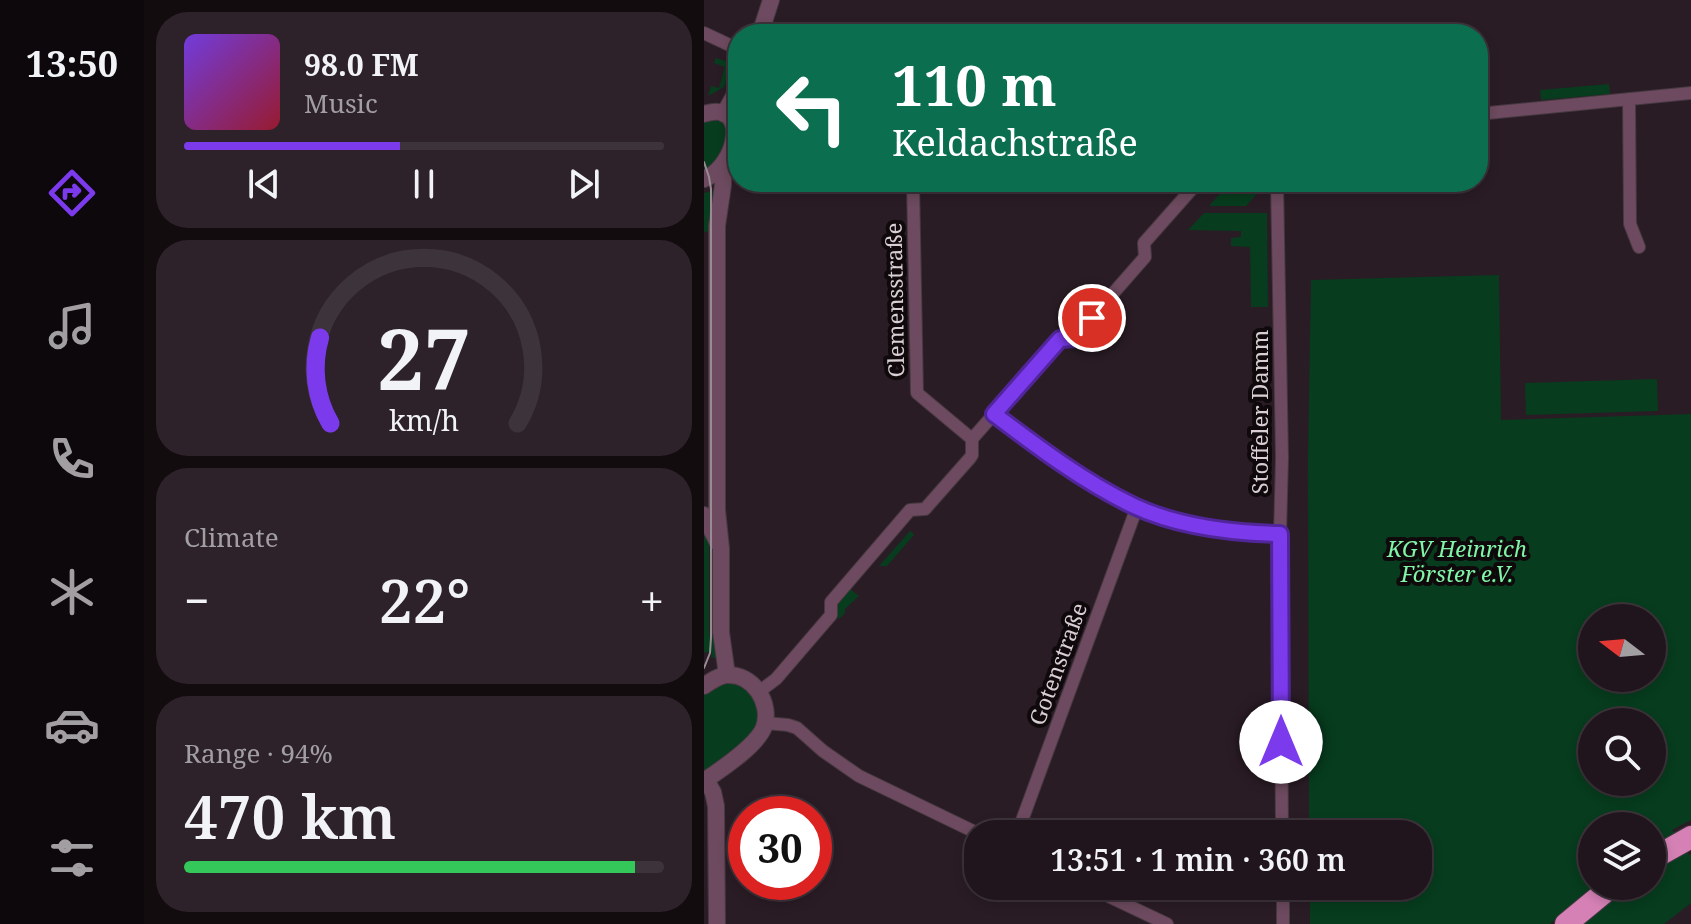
<!DOCTYPE html>
<meta charset="utf-8">
<style>
body{margin:0;font-family:"Noto Serif",serif;background:#2d2229;color:#f1f3f6;height:100vh;display:flex;flex-direction:column;font-size:30px;white-space:nowrap}
*{box-sizing:border-box;margin:0}
p{font-size:26px;color:#a29fa3}
.icon{flex:none;width:44px;height:44px;fill:none;stroke:currentColor;stroke-width:2;stroke-linecap:round;stroke-linejoin:round}
.map{position:relative;flex:1;overflow:hidden}
.sheet{display:flex;flex-direction:column;gap:12px;padding:12px;background:#120c0f;width:560px}
.sheet>*{flex:none}
.hud{position:absolute;left:24px;top:24px;width:760px;height:168px;border-radius:32px;box-shadow:0 4px 12px #0003,0 0 0 2px #3d343b;background:#0b6e4f;color:#fff;overflow:hidden}
.needle{width:52px;rotate:286deg}
.tools{position:absolute;left:874px;top:604px;display:grid;gap:16px}
.tools a{display:grid;place-items:center;width:88px;height:88px;border-radius:50%;background:#20151c;box-shadow:0 4px 12px #0003,0 0 0 2px #3d343b;font-size:40px}
.speed{position:absolute;left:24px;top:796px;display:flex;gap:16px;font-size:40px;font-weight:700;text-align:center}
.speed>*{display:grid;place-content:center;width:104px;height:104px;border-radius:50%;background:#20151c;box-shadow:0 4px 12px #0003,0 0 0 2px #3d343b;line-height:1}
.speed .limit{border:12px solid #d22;background:#fff;color:#111}
.pin{position:absolute;display:grid;place-items:center;width:68px;height:68px;color:#fff;margin:-34px;border:4px solid #fff;border-radius:50%;box-shadow:0 2px 8px #0007}
.me{position:absolute;width:88px;margin:-44px;rotate:0deg;stroke-linejoin:round;filter:drop-shadow(0 0 6px #0008)}
.turn{display:flex;align-items:center;gap:28px;height:168px;padding:0 32px;font-size:36px}
.turn .icon{width:104px;height:104px;stroke-width:2.5}
.turn b{display:block;font-size:56px;line-height:68px}
.big{font-size:60px;font-weight:600;line-height:1.1}
.sheet .tile{flex:1;display:flex;flex-direction:column;justify-content:center;gap:12px;min-width:0;padding:0 28px;border-radius:32px;background:#2d2229}
.sheet .dial{align-items:center;gap:0}
.dial svg{height:208px;overflow:visible;fill:none;stroke:#3d343b;stroke-width:7;stroke-linecap:round;text-anchor:middle}
.dial text{fill:#f1f3f6;stroke:none}
.song{display:flex;align-items:center;gap:24px}
.cover{width:96px;height:96px;border-radius:12px;background:linear-gradient(135deg,hsl(260 70% 55%),hsl(350 70% 35%))}
.played{height:8px;border-radius:4px;background:linear-gradient(90deg,#7c3aed 45%,#3d343b 45%)}
.keys{display:flex;justify-content:space-around;direction:ltr}
.heat{display:flex;justify-content:space-between;align-items:center;font-size:44px;direction:ltr}
.charge{height:12px;border-radius:6px;background:linear-gradient(90deg,#34c759 94%,#3d343b 0)}
.trip{position:absolute;left:260px;top:820px;width:468px;height:80px;border-radius:32px;background:#20151c;box-shadow:0 4px 12px #0003,0 0 0 2px #3d343b;font-weight:600;line-height:80px;text-align:center}
main{display:flex;flex:1;min-height:0}
.dock{display:flex;flex-direction:column;width:144px;justify-content:space-around;align-items:center;background:#0d080b;color:#a29fa3}
.dock .icon{width:56px;height:56px}
.dock .selected{color:#7c3aed}
.dock b{font-size:36px;color:#f1f3f6}
.map>svg:first-child{display:block}
.green{fill:#073c1e;fill-rule:evenodd}
.lines{fill:none;stroke-linecap:round;stroke-linejoin:round}
.minor-casing{stroke:#463841;stroke-width:14}
.tertiary-casing{stroke:#463841;stroke-width:18}
.motorway-casing{stroke:#463841;stroke-width:24}
.minor{stroke:#6d4a5f;stroke-width:12}
.tertiary{stroke:#6d4a5f;stroke-width:16}
.motorway{stroke:#d581b5;stroke-width:22}
.tram{stroke:#988c93;stroke-width:2}
.route-casing{stroke:#51269a;stroke-width:20}
.route{stroke:#7c3aed;stroke-width:14}
.labels{text-anchor:middle;stroke-width:8;stroke-linejoin:round;paint-order:stroke}
.street-label{font-size:22px;fill:#d8ced3;stroke:#0f090c}
.park-label{font-size:22px;font-style:italic;fill:#80f4a7;stroke:#0f090c}
</style>
<main>
<nav class="dock">
<b>13:50</b>
<svg class="icon selected" aria-label="directions" viewBox="0 0 24 24"><path d="M12 3l9 9-9 9-9-9zM9 14v-3h6M13 9l2 2-2 2"/></svg>
<svg class="icon" aria-label="music" viewBox="0 0 24 24"><path d="M9 18V5l10-2v13"/><circle cx="6" cy="18" r="3"/><circle cx="16" cy="16" r="3"/></svg>
<svg class="icon" aria-label="phone" viewBox="0 0 24 24"><path d="M5 4h4l2 5-3 2q2 4 5 5l2-3 5 2v4C11 20 4 13 5 4z"/></svg>
<svg class="icon" aria-label="climate" viewBox="0 0 24 24"><path d="M12 3v18M4 7l16 10M4 17L20 7"/></svg>
<svg class="icon" aria-label="car" viewBox="0 0 24 24"><path d="M5 17H2v-5l4-1 3-4h7l3 4 3 1v5h-3M9 17h6M6 11h13"/><circle cx="7" cy="17" r="2"/><circle cx="17" cy="17" r="2"/></svg>
<svg class="icon" aria-label="filters" viewBox="0 0 24 24"><path d="M4 7h16M4 17h16"/><circle cx="9" cy="7" r="2"/><circle cx="15" cy="17" r="2"/></svg>
</nav>
<section class="sheet">
<div class="tile">
<div class="song"><i class="cover"></i><div><b>98.0 FM</b><p>Music</p></div></div>
<div class="played"></div>
<div class="keys"><svg class="icon" aria-label="previous" viewBox="0 0 24 24"><path d="M18 5L8 12l10 7zM5 5v14"/></svg><svg class="icon" aria-label="pause" viewBox="0 0 24 24"><path d="M8 5v14M16 5v14"/></svg><svg class="icon" aria-label="next" viewBox="0 0 24 24"><path d="M6 5l10 7-10 7zM19 5v14"/></svg></div>
</div>
<div class="tile dial"><svg viewBox="0 0 100 80">
<path d="M14 69A42 42 0 1 1 86 69"/>
<path d="M14 69A42 42 0 0 1 10 36" stroke="#7c3aed"/>
<text x="50" y="56" font-size="32" font-weight="700">27</text>
<text x="50" y="72" font-size="11">km/h</text>
</svg></div>
<div class="tile"><p>Climate</p>
<div class="heat"><a>−</a><b class="big">22°</b><a>+</a></div>
</div>
<div class="tile"><p>Range · 94%</p><b class="big">470 km</b><div class="charge"></div></div>
</section>
<div class="map">
<svg width="987" height="924" viewBox="0 0 987 924">
<rect width="100%" height="100%" fill="#2a1c25"/>
<path class="green" d="M12,58L25,62L27,65L20,87L4,96L7,86L15,88L21,67L10,63Z
M905,84L906,94L837,100L836,90Z
M0,119H14L22,124L25,139L8,169L0,174Z
M526,182H560L561,185L542,206H505Z
M15,189L7,231L0,232V193Z
M500,213H563L564,307H547L546,247L527,246V238L537,237V231L484,230Z
M795,275L797,420L987,414V820L968,830L969,832L975,831L948,845V826H888L889,886L846,924H606V886H714V834H605L604,458L607,280ZM888,618H948V678H888ZM888,722H948V782H888Z
M953,379L954,411L822,415L821,383Z
M0,528L5,540V635L12,636V658L7,657L8,653L0,652Z
M206,531L210,534L209,536L183,566H175Z
M145,588L155,596L141,609V613L135,619L133,617V603Z
M28,682C49,689 63,711 50,732C44,741 11,765 0,773V695L17,684Z
M983,850L985,855H987V903L960,924H875L921,886H948V868Z"/>
<g class="lines">
<defs>
<path id="minor" d="M0,33L34,49
M925,99L926,224L935,247
M774,114L987,93
M209,182L213,393L268,439
M573,182L578,458L576,534L578,834
M290,414C335,448 380,482 430,506C475,527 527,534 576,534
M56,691L72,679L127,615V602L206,510L221,509L266,458L268,455V439L356,339L370,338L441,257L440,243L494,182
M61,723L84,725L93,728L119,751L155,776L275,834
M313,834L433,507
M383,886L463,924
M579,886V924"/>
<path id="tertiary" d="M56,34L67,0
M0,114C46,99 34,166 0,179
M20,114L34,89
M19,166V185L13,226V510L17,548V632L23,675
M0,515L14,543
M0,686C7,681 14,676 22,675C49,673 68,703 60,727C53,746 16,770 0,781
M2,780L9,792L12,806L13,924"/>
<path id="motorway" d="M948,859L987,837
M862,924L908,886"/>
</defs>
<use href="#minor" class="minor-casing"/>
<use href="#tertiary" class="tertiary-casing"/>
<use href="#motorway" class="motorway-casing"/>
<use href="#minor" class="minor"/>
<use href="#tertiary" class="tertiary"/>
<use href="#motorway" class="motorway"/>
<path class="tram" d="M0,162L5,177L7,189V638L6,653L0,668"/>
</g>
<g class="lines">
<defs>
<path id="route" d="M388,318L370,338L356,339L290,414C335,448 380,482 430,506C475,527 527,533 576,534L577,742"/>
</defs>
<use href="#route" class="route-casing"/>
<use href="#route" class="route"/>
</g>
<g class="labels">
<g class="street-label">
<text transform="translate(191 300) rotate(-91)" y="8">Clemensstraße</text>
<text transform="translate(556 412) rotate(-90)" y="8">Stoffeler Damm</text>
<text transform="translate(354 664) rotate(-70)" y="8">Gotenstraße</text>
</g>
<g class="park-label">
<text x="753" y="557">KGV Heinrich<tspan x="753" dy="25">Förster e.V.</tspan></text>
</g>
</g>
</svg>
<div class="tools">
<a><svg class="needle" viewBox="-14 -14 28 28"><path d="M0-13l5 13h-10z" fill="#e53935"/><path d="M0 13l5-13h-10z" fill="#a29fa3"/></svg></a>
<a><svg class="icon" aria-label="search" viewBox="0 0 24 24"><circle cx="10" cy="10" r="6"/><path d="M15 15l6 6"/></svg></a>
<a><svg class="icon" aria-label="layers" viewBox="0 0 24 24"><path d="M12 4l9 5-9 5-9-5zM3 14l9 5 9-5"/></svg></a>
</div>
<div class="speed"><div class="limit">30</div></div>
<div class="pin" style="left:388px;top:318px;background:#d93025"><svg class="icon" aria-label="arrive" viewBox="0 0 24 24"><path d="M6 21V4h12l-3 4 3 4H6"/></svg></div>
<svg class="me" style="left:577px;top:742px" viewBox="-20 -20 40 40"><circle r="19" fill="#fff"/><path d="M0-13L10 11 0 6-10 11z" fill="#7c3aed"/></svg>
<div class="trip">13:51 · 1 min · 360 m</div>
<div class="hud">
<div class="turn"><svg class="icon" aria-label="left" viewBox="0 0 24 24"><path d="M17 20v-9H6M10 6l-5 5 5 5"/></svg><div><b>110 m</b>Keldachstraße</div></div>
</div>
</div>
</main>
